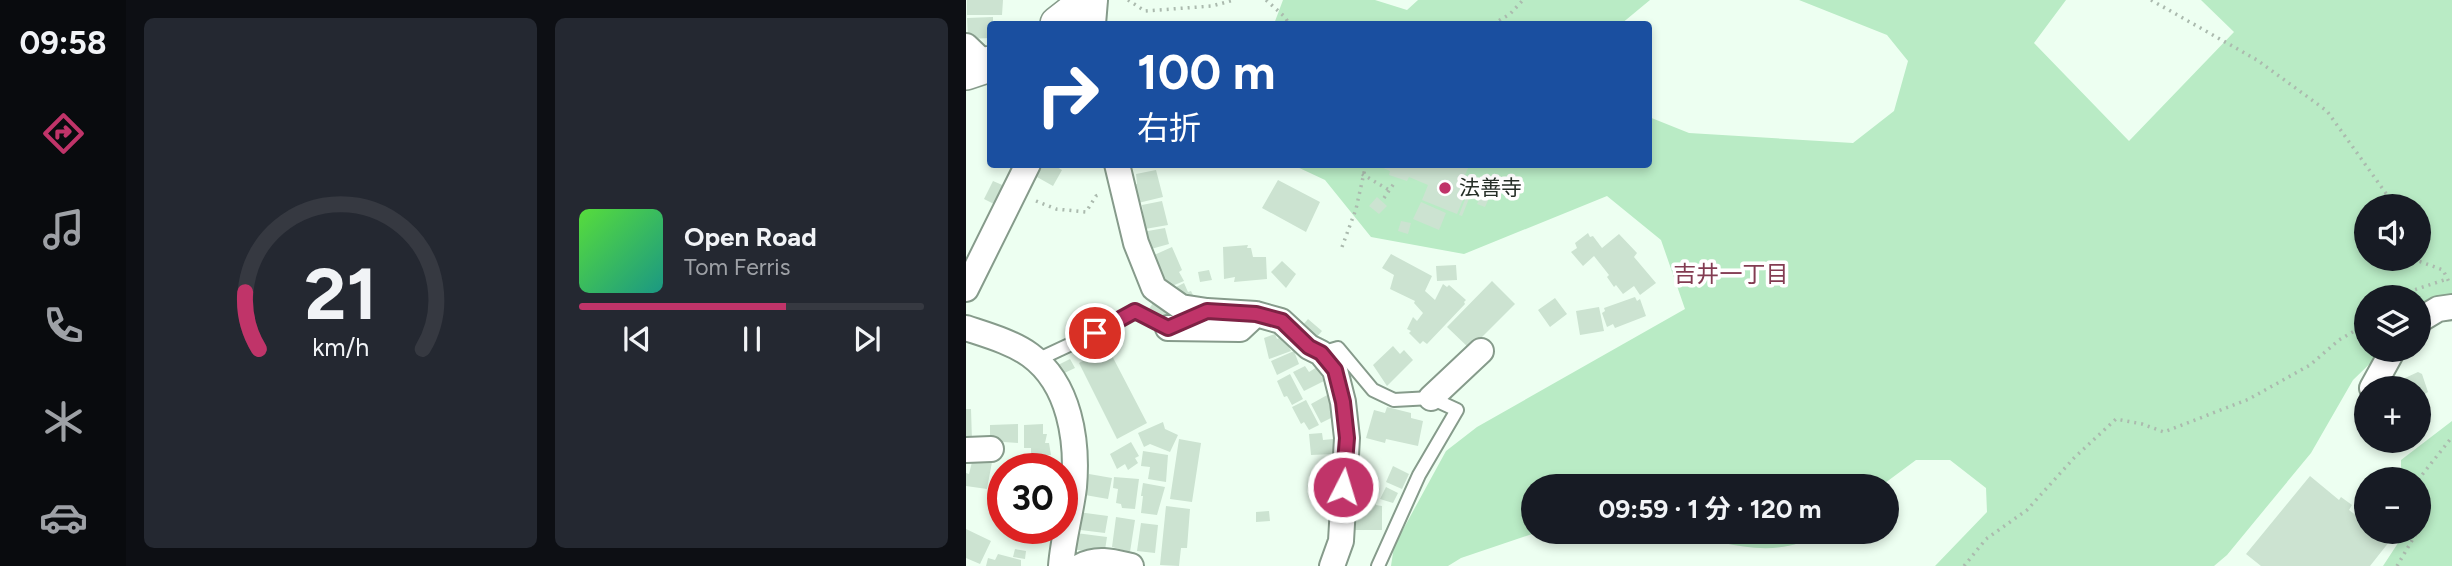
<!DOCTYPE html>
<html lang="ja">
<meta charset="utf-8">
<style>
body{margin:0;font-family:Figtree,"Noto Sans JP",sans-serif;background:#242831;color:#f1f3f6;height:100vh;display:flex;flex-direction:column;font-size:26px;white-space:nowrap}
*{box-sizing:border-box;margin:0}
p{font-size:23px;color:#9ea1a6}
.icon{flex:none;width:38px;height:38px;fill:none;stroke:currentColor;stroke-width:2;stroke-linecap:round;stroke-linejoin:round}
.map{position:relative;flex:1;overflow:hidden}
.sheet{display:flex;flex-direction:column;gap:18px;padding:18px;background:#0d0f14;width:840px}
.sheet>*{flex:none}
.guide{position:absolute;left:21px;top:21px;width:665px;height:147px;border-radius:7px;box-shadow:0 4px 10px #0003;background:#1a4fa0;color:#fff;overflow:hidden}
.fabs{position:absolute;left:1388px;top:194px;display:grid;gap:14px}
.fabs a{display:grid;place-items:center;width:77px;height:77px;border-radius:50%;background:#171b24;box-shadow:0 4px 10px #0003;font-size:35px}
.speed{position:absolute;left:21px;top:453px;display:flex;gap:14px;font-size:35px;font-weight:700;text-align:center}
.speed>*{display:grid;place-content:center;width:91px;height:91px;border-radius:50%;background:#171b24;box-shadow:0 4px 10px #0003;line-height:1}
.speed .limit{border:10px solid #d22;background:#fff;color:#111}
.pin{position:absolute;display:grid;place-items:center;width:60px;height:60px;color:#fff;margin:-30px;border:4px solid #fff;border-radius:50%;box-shadow:0 2px 7px #0007}
.me{position:absolute;width:77px;margin:-38px;rotate:5deg;stroke-linejoin:round;filter:drop-shadow(0 0 5px #0008)}
.turn{display:flex;align-items:center;gap:24px;height:147px;padding:0 35px;font-size:32px}
.turn .icon{width:91px;height:91px;stroke-width:2.5}
.turn b{display:block;font-size:49px;line-height:60px}
.sheet .card{flex:1;display:flex;flex-direction:column;justify-content:center;gap:10px;min-width:0;padding:0 24px;border-radius:10px;background:#242831}
.sheet .dial{align-items:center;gap:0}
.dial svg{height:182px;overflow:visible;fill:none;stroke:#363941;stroke-width:7;stroke-linecap:round;text-anchor:middle}
.dial text{fill:#f1f3f6;stroke:none}
.song{display:flex;align-items:center;gap:21px}
.cover{width:84px;height:84px;border-radius:10px;background:linear-gradient(135deg,hsl(110 70% 55%),hsl(170 70% 35%))}
.played{height:7px;border-radius:4px;background:linear-gradient(90deg,#c03469 60%,#363941 60%)}
.keys{display:flex;justify-content:space-around;direction:ltr}
.sheet .tiles{flex:1;display:grid;gap:18px;grid-template-columns:repeat(2,1fr)}
.trip{position:absolute;left:555px;top:474px;width:378px;height:70px;border-radius:35px;background:#171b24;box-shadow:0 4px 10px #0003;font-weight:700;line-height:70px;text-align:center}
main{display:flex;flex:1;min-height:0}
.dock{display:flex;flex-direction:column;width:126px;justify-content:space-around;align-items:center;background:#090b0e;color:#9ea1a6}
.dock .icon{width:49px;height:49px}
.dock .selected{color:#c03469}
.dock b{font-size:32px;color:#f1f3f6}
.map>svg:first-child{display:block}
.green{fill:#b9ebc5;fill-rule:evenodd}
.building{fill:#cce3d1}
.lines{fill:none;stroke-linecap:round;stroke-linejoin:round}
.lane-casing{stroke:#869b8b;stroke-width:16}
.street-casing{stroke:#869b8b;stroke-width:28}
.secondary-casing{stroke:#869b8b;stroke-width:38}
.path{stroke:#abbaae;stroke-width:3.5;stroke-dasharray:2 5;stroke-linecap:butt}
.lane{stroke:#fff;stroke-width:12}
.street{stroke:#fff;stroke-width:24}
.secondary{stroke:#fff;stroke-width:35}
.route-casing{stroke:#7d2244;stroke-width:18}
.route{stroke:#c03469;stroke-width:12}
.poi-dot{fill:#c03469;stroke:#fff;stroke-width:2.5}
.labels{text-anchor:middle;stroke-width:7;stroke-linejoin:round;paint-order:stroke}
.poi-label{font-size:21px;fill:#262f28;stroke:#fff;text-anchor:start}
.neighbourhood-label{font-size:23px;fill:#833c52;stroke:#fff}
</style>
<main>
<nav class="dock">
<b>09:58</b>
<svg class="icon selected" aria-label="directions" viewBox="0 0 24 24"><path d="M12 3l9 9-9 9-9-9zM9 14v-3h6M13 9l2 2-2 2"/></svg>
<svg class="icon" aria-label="music" viewBox="0 0 24 24"><path d="M9 18V5l10-2v13"/><circle cx="6" cy="18" r="3"/><circle cx="16" cy="16" r="3"/></svg>
<svg class="icon" aria-label="phone" viewBox="0 0 24 24"><path d="M5 4h4l2 5-3 2q2 4 5 5l2-3 5 2v4C11 20 4 13 5 4z"/></svg>
<svg class="icon" aria-label="climate" viewBox="0 0 24 24"><path d="M12 3v18M4 7l16 10M4 17L20 7"/></svg>
<svg class="icon" aria-label="car" viewBox="0 0 24 24"><path d="M5 17H2v-5l4-1 3-4h7l3 4 3 1v5h-3M9 17h6M6 11h13"/><circle cx="7" cy="17" r="2"/><circle cx="17" cy="17" r="2"/></svg>
</nav>
<section class="sheet">
<div class="tiles">
<div class="card dial"><svg viewBox="0 0 100 80">
<path d="M14 69A42 42 0 1 1 86 69"/>
<path d="M14 69A42 42 0 0 1 8 44" stroke="#c03469"/>
<text x="50" y="56" font-size="32" font-weight="700">21</text>
<text x="50" y="72" font-size="11">km/h</text>
</svg></div>
<div class="card">
<div class="song"><i class="cover"></i><div><b>Open Road</b><p>Tom Ferris</p></div></div>
<div class="played"></div>
<div class="keys"><svg class="icon" aria-label="previous" viewBox="0 0 24 24"><path d="M18 5L8 12l10 7zM5 5v14"/></svg><svg class="icon" aria-label="pause" viewBox="0 0 24 24"><path d="M8 5v14M16 5v14"/></svg><svg class="icon" aria-label="next" viewBox="0 0 24 24"><path d="M6 5l10 7-10 7zM19 5v14"/></svg></div>
</div>
</div>
</section>
<div class="map">
<svg width="1486" height="566" viewBox="0 0 1486 566">
<rect width="100%" height="100%" fill="#edfff1"/>
<path class="green" d="M317,0H409L441,10L452,0H684L655,24H308Z
M833,0H1100L1068,43L1163,141L1268,32L1235,0H1486V295L1469,300L1453,316L1452,298H1400V350H1418L1387,380L1345,453L1261,555L1248,566H969L1021,512L1020,488L984,460H950L915,486H567V532H572L495,558L482,566H425L428,546L480,451L511,427L719,309L695,240L641,196L498,254L405,237L359,180L327,165L682,164L683,117L723,133L887,143L928,111L942,61L921,35ZM1400,206H1452V259H1400Z
M1486,421V566H1417L1434,540L1435,532H1452V480L1435,479V460Z
M713,532H854C813,562 757,543 713,532Z"/>
<path class="building" d="M1,0H37L36,15H1Z
M27,17V24H24V38L2,39L1,18Z
M77,164H86L96,170L87,186L71,177Z
M408,164H492L502,168L494,187L501,190L491,214L456,200L462,185L443,177L441,181L423,175L424,171Z
M190,170L197,197L168,204L165,186L171,184L170,174Z
M312,180L354,202L340,232L296,208Z
M27,181L41,187L32,206L18,199Z
M503,189L506,191L496,216L493,215Z
M518,190L525,194L519,207L511,204Z
M411,197L421,206L413,214L403,206Z
M196,201L202,225L179,229L176,205Z
M455,202L480,213L473,230L447,219Z
M435,221L445,223L442,234L432,231Z
M199,228L203,244L185,249L176,232Z
M622,233L624,237L627,236L636,248L653,234L671,253L668,257L690,283L674,295L668,286L657,294L650,285L648,287L641,277L643,275L628,256L617,266L605,252L611,248L609,243Z
M282,245L281,248H285L287,257H300L301,279L268,282L269,277L258,279L257,247Z
M206,247L216,270L213,272L218,281L199,289L186,256Z
M425,254L466,276L459,291L469,300L477,284L481,287L483,285L500,300L498,302L499,304L461,344L457,341L454,344L443,333L445,331L441,329L447,317L451,321L457,313L448,303L449,301L424,289L428,275L416,268Z
M316,261L330,274L320,288L305,272Z
M490,265L491,280L471,281L470,266Z
M243,270L246,280L234,282L232,272Z
M526,281L549,304L504,349L481,327Z
M218,283L222,292L225,291L232,305L206,289Z
M669,297L671,301L674,299L680,316L649,328L647,324L641,327L636,313L639,311L638,308Z
M589,298L601,314L584,327L572,310Z
M189,300L209,313L203,322L183,309Z
M633,307L638,331L614,335L610,311Z
M342,319L356,331L350,338L336,326Z
M309,334L311,339L315,337L317,342H320L325,351L303,359L298,338Z
M427,346L434,354L438,350L447,360L421,386L407,365Z
M142,348L181,423L151,439L113,363Z
M328,351L333,364L311,375L305,361Z
M104,359L109,368L92,376L88,367Z
M339,366L343,372L351,367L358,381L338,391L327,372Z
M1452,372L1456,374L1462,392L1452,398V388H1442L1439,378Z
M324,374L337,399L326,405L321,396L318,397L311,381Z
M363,394L368,404L365,406L371,415L355,423L345,404Z
M340,400L353,425L343,430L338,422L335,424L326,407Z
M421,407L445,413V418L457,421L452,446L420,439L419,443L400,438L408,410L419,413Z
M0,409H5L6,441H0Z
M197,422L199,429L212,435L204,452L184,444L178,447L172,433Z
M52,424V443L24,441V425Z
M77,424V434H81L79,443H83L85,455L65,456V448H58V425Z
M356,433L357,440L367,439V454L345,455L343,434Z
M213,439L235,443L226,502L204,499Z
M165,442L173,456L169,458L172,463L162,470L159,464L151,469L144,454Z
M177,451L202,455L200,482L182,479L184,467L175,466Z
M7,458L26,462L21,489L0,486V473L3,474Z
M427,466L443,474L436,489L420,482Z
M123,474L146,478L142,499L119,495Z
M1344,476L1373,500L1375,497L1386,505L1383,510L1400,523V532H1411L1423,542L1404,566H1295L1280,554Z
M148,477L173,479L169,509L156,508L155,504L150,503L152,489L147,488Z
M177,483L199,487L191,515L175,513L177,496H175Z
M420,487L432,493L427,503L414,499Z
M385,491H409L410,505L416,506V530H388V513H393V504H385Z
M200,506L224,509L221,548H215L213,566L194,565Z
M303,511L304,521L290,522V512Z
M112,512L142,516L139,533L106,529Z
M150,517L169,520L164,552L146,547Z
M175,523L192,525L189,553L171,551Z
M0,529L25,541L14,564L0,558Z
M110,533L141,537L139,550L130,552L103,549Z
M49,549L60,551L59,559L47,557Z
M32,554L55,560V566H20L22,558L29,560Z"/>
<g class="lines">
<defs>
<path id="lane" d="M355,353L372,348L407,390L428,400L465,398L491,410L453,475L412,566
M71,360L148,324L169,311L202,328L205,327"/>
<path id="street" d="M127,24L129,0
M0,46L21,66
M151,164L170,243L188,288L215,307L241,311L290,314L315,321L343,347L355,353L369,370L377,402L381,438L375,541L366,566
M0,289L62,164
M1452,321L1472,309L1486,307
M0,328C21,335 46,342 64,355C104,384 112,441 108,487C105,513 97,539 95,566
M202,328L274,329L290,314
M1406,388L1427,350
M465,398L515,351
M0,450L25,449
M115,566C131,557 148,562 165,566"/>
<path id="secondary" d="M92,24L123,0
M0,72L24,64"/>
</defs>
<use href="#lane" class="lane-casing"/>
<use href="#street" class="street-casing"/>
<use href="#secondary" class="secondary-casing"/>
<path class="path" d="M162,0L179,11L246,6L268,0
M300,0L319,17L323,24
M1185,0L1291,60L1361,111L1429,206
M527,24L544,14L557,0
M396,174L423,190
M418,198L429,182
M70,201L90,209L120,212L130,196L135,194
M376,247L390,209L400,164
M1447,259L1477,270L1484,284
M1438,298L1448,290L1481,279
M1452,480L1486,437
M998,566L1020,539L1061,510L1108,458L1150,419L1176,424L1198,432L1283,399L1344,365L1373,340L1400,324
M1431,566L1451,532"/>
<use href="#lane" class="lane"/>
<use href="#street" class="street"/>
<use href="#secondary" class="secondary"/>
</g>
<g class="lines">
<defs>
<path id="route" d="M129,333L169,311L202,328L241,311L290,314L316,321L343,347L355,353L369,370L377,402L381,438L377,487"/>
</defs>
<use href="#route" class="route-casing"/>
<use href="#route" class="route"/>
</g>
<circle class="poi-dot" cx="479" cy="188" r="7"/>
<g class="labels">
<g class="poi-label">
<text x="493" y="195">法善寺</text>
</g>
<g class="neighbourhood-label">
<text x="765" y="282">吉井一丁目</text>
</g>
</g>
</svg>
<div class="fabs">
<a><svg class="icon" aria-label="sound" viewBox="0 0 24 24"><path d="M4 9h4l5-4v14l-5-4H4zM17 9q2 3 0 6"/></svg></a>
<a><svg class="icon" aria-label="layers" viewBox="0 0 24 24"><path d="M12 4l9 5-9 5-9-5zM3 14l9 5 9-5"/></svg></a>
<a>+</a>
<a>−</a>
</div>
<div class="speed"><div class="limit">30</div></div>
<div class="pin" style="left:129px;top:333px;background:#d93025"><svg class="icon" aria-label="arrive" viewBox="0 0 24 24"><path d="M6 21V4h12l-3 4 3 4H6"/></svg></div>
<svg class="me" style="left:377px;top:487px" viewBox="-20 -20 40 40"><circle r="17" fill="#c03469" stroke="#fff" stroke-width="3"/><path d="M0-11L8 9 0 5-8 9z" fill="#fff"/></svg>
<div class="trip">09:59 · 1 分 · 120 m</div>
<div class="guide">
<div class="turn"><svg class="icon" aria-label="right" viewBox="0 0 24 24"><path d="M7 20v-9h11M14 6l5 5-5 5"/></svg><div><b>100 m</b>右折</div></div>
</div>
</div>
</main>
